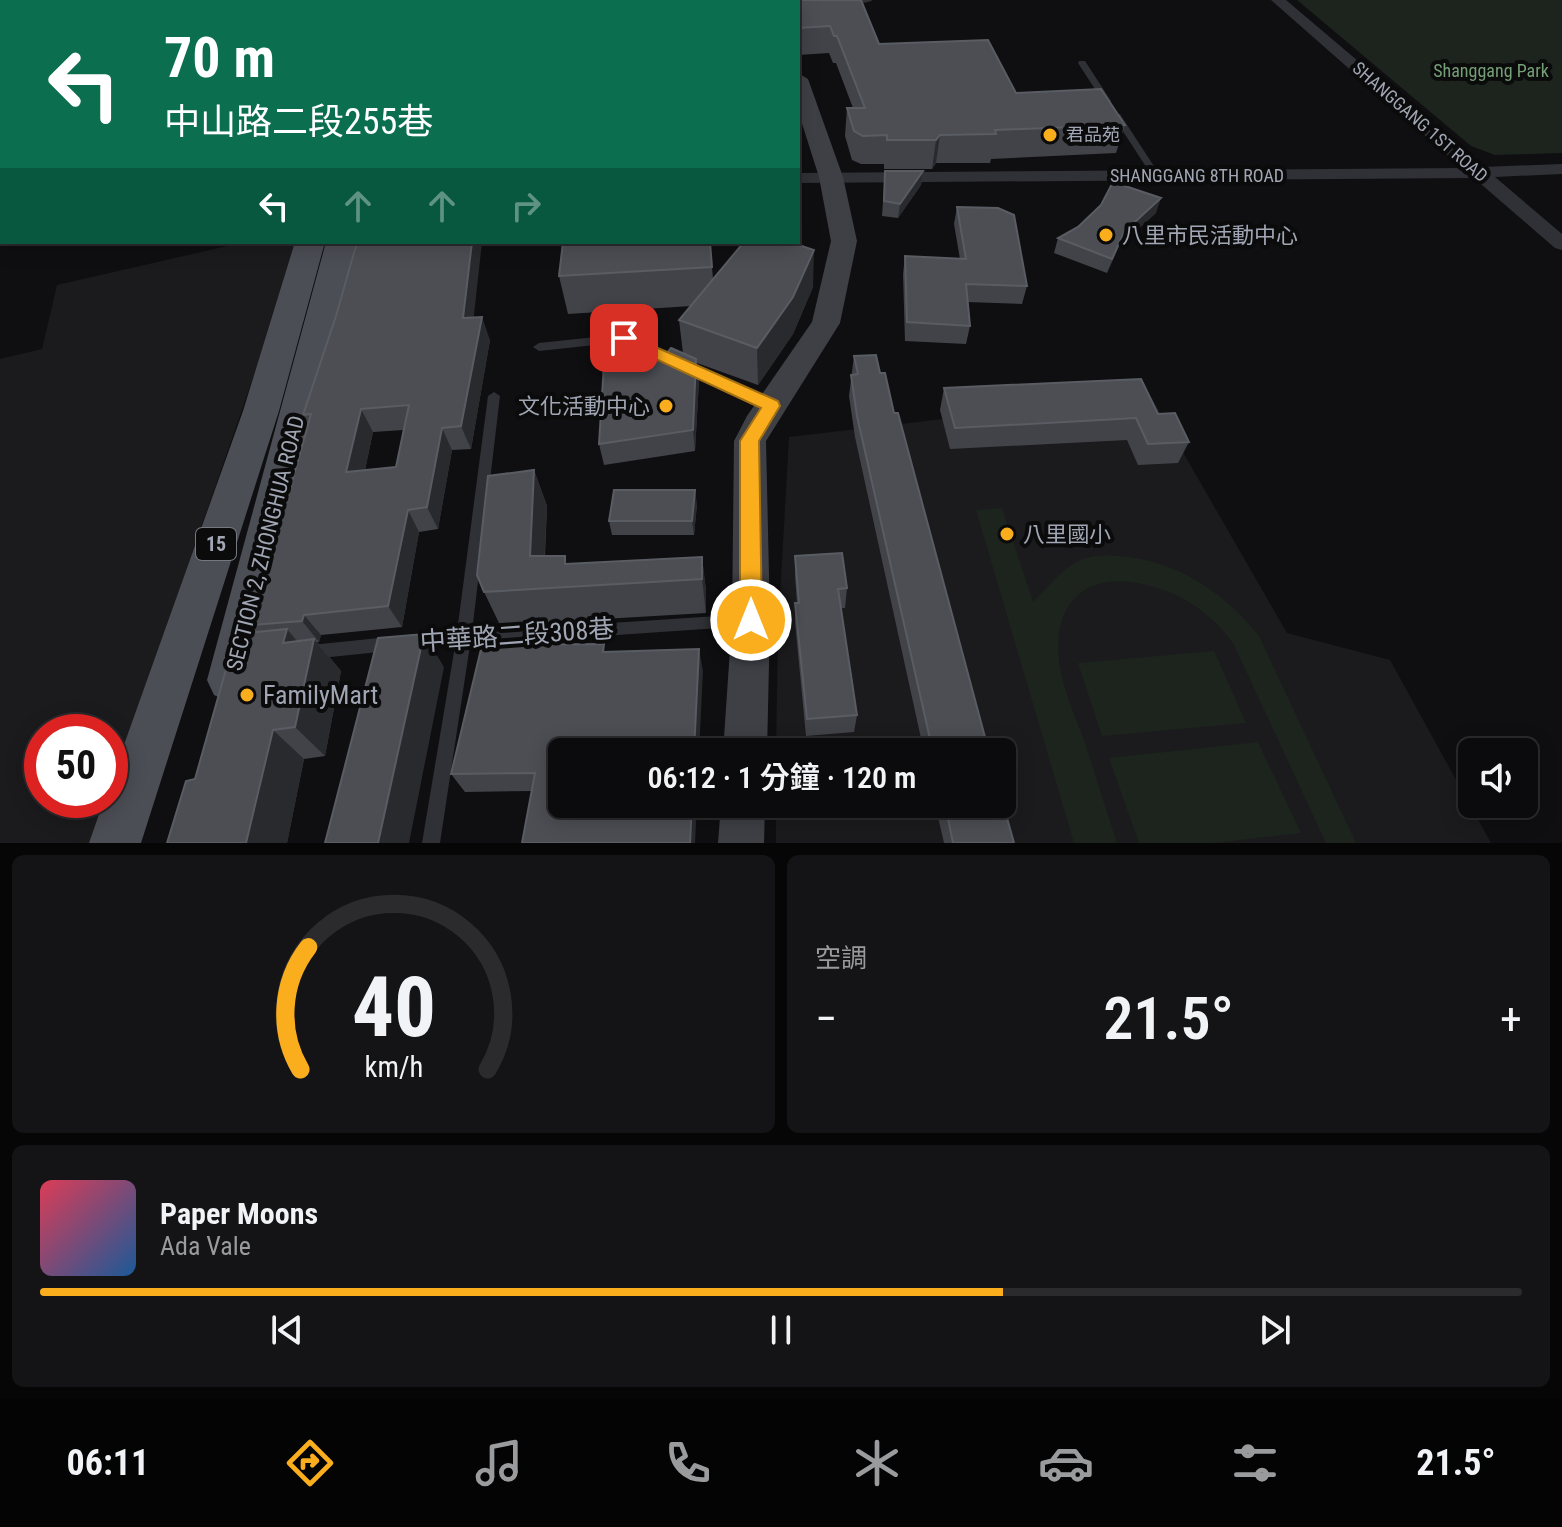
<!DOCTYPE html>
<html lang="zh-TW">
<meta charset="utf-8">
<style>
body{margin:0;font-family:"Roboto Condensed","Noto Sans TC",sans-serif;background:#141416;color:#f1f3f6;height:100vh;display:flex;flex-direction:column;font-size:30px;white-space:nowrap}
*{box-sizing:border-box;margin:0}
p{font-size:26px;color:#9a9b9d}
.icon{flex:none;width:44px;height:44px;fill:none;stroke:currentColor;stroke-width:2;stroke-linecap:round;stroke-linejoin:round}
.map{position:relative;height:843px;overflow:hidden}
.panel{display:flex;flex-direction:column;gap:12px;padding:12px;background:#060607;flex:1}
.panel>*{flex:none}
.top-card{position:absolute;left:0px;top:0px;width:800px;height:244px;box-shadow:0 4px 20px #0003,0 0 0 2px #2b2b2e;background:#0b6e4f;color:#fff;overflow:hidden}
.controls{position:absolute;left:1458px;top:738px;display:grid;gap:16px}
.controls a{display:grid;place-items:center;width:80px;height:80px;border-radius:12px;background:#0b0b0d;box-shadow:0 4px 20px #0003,0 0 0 2px #2b2b2e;font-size:40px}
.speed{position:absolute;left:24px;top:714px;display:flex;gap:16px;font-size:40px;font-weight:700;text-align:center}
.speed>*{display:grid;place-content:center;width:104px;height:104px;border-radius:50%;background:#0b0b0d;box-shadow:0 4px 20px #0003,0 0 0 2px #2b2b2e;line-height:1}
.speed .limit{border:12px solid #d22;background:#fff;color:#111}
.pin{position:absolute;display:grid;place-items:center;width:68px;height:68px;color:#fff;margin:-34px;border-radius:16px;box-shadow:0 4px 12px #0006}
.me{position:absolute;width:88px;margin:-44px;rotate:0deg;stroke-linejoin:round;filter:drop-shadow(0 0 6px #0008)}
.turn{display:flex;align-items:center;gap:28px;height:168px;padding:0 32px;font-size:36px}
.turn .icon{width:104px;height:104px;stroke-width:2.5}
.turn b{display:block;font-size:56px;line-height:68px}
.lanes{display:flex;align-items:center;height:76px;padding:0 32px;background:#0003;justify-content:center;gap:40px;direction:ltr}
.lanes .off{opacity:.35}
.big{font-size:60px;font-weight:600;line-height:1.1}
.panel .tile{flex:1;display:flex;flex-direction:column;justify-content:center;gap:12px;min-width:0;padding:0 28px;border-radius:12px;background:#141416}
.panel .dial{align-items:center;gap:0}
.dial svg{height:208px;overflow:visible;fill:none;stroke:#2b2b2e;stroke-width:7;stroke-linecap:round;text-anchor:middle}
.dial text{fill:#f1f3f6;stroke:none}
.song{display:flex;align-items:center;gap:24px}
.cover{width:96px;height:96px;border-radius:12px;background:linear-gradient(135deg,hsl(350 70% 55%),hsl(210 70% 35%))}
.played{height:8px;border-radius:4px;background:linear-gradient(90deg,#fbae1d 65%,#2b2b2e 65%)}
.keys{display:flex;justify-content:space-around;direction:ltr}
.heat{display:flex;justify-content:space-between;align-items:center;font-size:44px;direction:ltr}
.panel .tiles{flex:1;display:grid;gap:12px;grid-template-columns:1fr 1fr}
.tile:last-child{grid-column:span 2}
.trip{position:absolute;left:548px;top:738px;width:468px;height:80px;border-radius:12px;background:#0b0b0d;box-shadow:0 4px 20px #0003,0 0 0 2px #2b2b2e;font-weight:600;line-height:80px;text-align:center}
.dock{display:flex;height:128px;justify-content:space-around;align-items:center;background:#040405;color:#9a9b9d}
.dock .icon{width:56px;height:56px}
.dock .current{color:#fbae1d}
.dock b{font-size:36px;color:#f1f3f6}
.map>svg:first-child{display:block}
.built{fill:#1b1b1e}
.green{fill:#1c241d}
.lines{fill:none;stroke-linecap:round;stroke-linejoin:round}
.stream{stroke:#262e35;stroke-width:5}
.lane{fill:#303136;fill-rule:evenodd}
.street{fill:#303136;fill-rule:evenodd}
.secondary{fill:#3e4046;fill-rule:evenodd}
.primary{fill:#4c4e55;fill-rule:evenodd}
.wall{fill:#424349;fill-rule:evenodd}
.shaded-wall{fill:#292a2e}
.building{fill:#4c4e54;stroke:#595c63;stroke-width:2;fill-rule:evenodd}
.route{fill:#fbae1d;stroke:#a37113;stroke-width:2}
.poi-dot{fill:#fbae1d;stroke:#0b0b0c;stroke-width:3}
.labels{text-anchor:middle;stroke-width:8;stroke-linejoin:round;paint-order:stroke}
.far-park-label{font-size:18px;fill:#759f77;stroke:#0b0b0c}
.far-street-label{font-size:18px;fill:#a0a6b3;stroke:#0b0b0c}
.far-poi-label{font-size:18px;fill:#a0a6b3;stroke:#0b0b0c;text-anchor:start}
.shield{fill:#0b0b0c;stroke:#737881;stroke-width:2}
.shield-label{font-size:20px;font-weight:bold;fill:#a0a6b3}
.poi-label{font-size:22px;fill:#a0a6b3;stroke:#0b0b0c;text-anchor:start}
.street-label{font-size:22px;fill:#a0a6b3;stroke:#0b0b0c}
.near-street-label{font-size:26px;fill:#a0a6b3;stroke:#0b0b0c}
.near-poi-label{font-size:26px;fill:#a0a6b3;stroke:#0b0b0c;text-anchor:start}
</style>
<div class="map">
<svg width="1562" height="843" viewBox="0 0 1562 843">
<rect width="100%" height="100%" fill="#0f0f11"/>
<path class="built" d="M245,242H300L110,791V732H42V800H107L92,843H0V359L42,349L57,285Z
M1150,395L1287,633L1390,660L1491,843H776V804H1002V752H776L778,632L789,437Z"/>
<path class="green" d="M1297,0H1562V153L1495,155L1471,146Z
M1002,508L1033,602C1046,590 1057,574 1073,564C1088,555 1103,555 1120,556C1178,561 1224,592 1259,636L1356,843H1326L1233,643C1208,609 1174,588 1131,582C1078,575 1053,611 1059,661C1062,688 1076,718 1085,743C1096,777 1106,810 1117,843H1074L976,510Z
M1214,651L1246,723L1102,736L1078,663Z
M1258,742L1301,833L1214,843H1139L1109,758Z"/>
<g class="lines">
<path class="stream" d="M206,2L209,0"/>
<path class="lane" d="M215,0H223L221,2H213Z
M845,0H873C867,4 851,4 845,0Z
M1079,61H1085L1111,101L1110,103H1104L1078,63Z
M0,91H2V95H0Z
M1114,114H1120L1161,177L1160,179H1154L1113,116Z
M624,334L775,403L777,406L775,409H767L623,342L539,351L533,347L539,343Z
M494,392L500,396L472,632L748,614L753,615L755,620L753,625L748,626L470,645L440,843H422L455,646L415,649L410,647L408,642L410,637L415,635L457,632L488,396Z
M389,637L394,639L396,644L394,649L389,651L311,659L306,657L304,652L306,647L311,645Z"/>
<path class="street" d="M1271,0H1286L1483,167L1562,164V174L1495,177L1562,234V250L1555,248L1474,178L798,183V173L1462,168Z"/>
<path class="secondary" d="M798,73L808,79L843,177L857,241L840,323L766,441L770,620L767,752H723L732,620L734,441L747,416L812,322L831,241L819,177L798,111Z
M721,804H765L764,843H718Z"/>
<path class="primary" d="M404,0H425L403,2Z
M295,242H325L279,411L141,843H89L104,800H110V784L243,411Z
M326,242H356L253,680L246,695L230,702L214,695L207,680Z"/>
</g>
<path class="wall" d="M861,0L879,44L1016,93L1125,125L1116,153L991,159L990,163H936L932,169H884V164H861L852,160L845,136L847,108H853L836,63H833L829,53L798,55V2Z
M885,171H923L921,185L898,218L882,216Z
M957,207L1027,286L1022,304L967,302L970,326L966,344L905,341L903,274L905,256L960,259L954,224Z
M1156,213L1119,246L1107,273L1054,253L1058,238Z
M710,242L713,279L813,287L793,334L758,385L697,363L699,380L695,451L604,465L599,444L683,353L679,320L691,306L568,314L559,276Z
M474,318L490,340L471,449L452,450L438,529L419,532L402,627L321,635L319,642H317L341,671L325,756L304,759L287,843H167L258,632L252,625L308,422L303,415ZM403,430L396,467L365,470L373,432Z
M854,356L880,373L894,413L989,752H924L855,437L849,396Z
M944,388L1158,414L1189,442L1178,463L1138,465L1127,440L950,449L940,410Z
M534,470L547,506L545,556L568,564L702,557L706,591V613L500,625L484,592Z
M697,504L694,535H612L609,521Z
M795,556L847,588L845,608H841L857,715L854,732L806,736L795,622V603H797L795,576Z
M606,652L703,671L532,791L465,792L451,774Z
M935,804H1002L1014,843H944Z"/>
<path class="shaded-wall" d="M940,135L936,163L932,169L936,140Z
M923,171L921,185L898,218L900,204Z
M1161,198L1156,213L1119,246L1107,273L1124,232Z
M472,242H482L471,342L463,318Z
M814,250L813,287L793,334L758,385L757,348Z
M482,317L490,340L471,449L461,426Z
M696,359L699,380L695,451L693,430Z
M361,409L373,432L360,494L346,472Z
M442,428L452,450L438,529L427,507Z
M534,470L547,506L543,588L530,556Z
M695,490L697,504L694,535L692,521Z
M408,510L419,532L402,627L388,606Z
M702,557L706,591V613L702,579Z
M304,615L321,635L319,642L302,621Z
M287,629L310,657L314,639L341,671L325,756L295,727L283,643Z
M424,634L444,667L409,843H378Z
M699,649L703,671L699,752H694Z
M273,730L304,759L287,843H246Z
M692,804H697L695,843H690Z"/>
<path class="building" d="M593,0H614V2H593Z
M653,0H861L879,44L988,40L1016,93L1101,89L1125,125L995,130L996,134L940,135L936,140H887V135L863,136L854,131L847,108H865L837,36H834L830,26L798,28V2H653Z
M885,171H923L900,204L884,201Z
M1113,182L1161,198L1124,232L1112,259L1058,238L1078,227L1101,205Z
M957,207L998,208L1014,215L1027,286L966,284L970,326L907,322L905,256L966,259Z
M357,242H472L463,318L482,317L461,426L442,428L427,507L408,510L388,606L304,615L302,621L252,625L311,414L303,415L336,316ZM409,405L396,467L346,472L361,409Z
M563,242H710L712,267L559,276Z
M744,242H790L814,250L793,297L757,348L679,320Z
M671,348L696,359L693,430L599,444L604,364L663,358Z
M876,355L880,373H885L894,413H898L989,752H933L857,416L851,375L858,374L854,356Z
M1141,379L1158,414L1175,413L1189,442L1148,444L1136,418L955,428L944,388Z
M534,470L530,556H565V564L702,557V579L484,592L477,575L488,476Z
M614,490H695L692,521H609Z
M842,553L847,588L838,589L857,715L807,719L795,603H799L795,556Z
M287,629L283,643L314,639L295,727L273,730L246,843H167L186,781L195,779L236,634Z
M424,634L378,843H325L378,638Z
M604,644L603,652L699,649L694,752H562V804H692L690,843H522L535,773L451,774L482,645Z
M1002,800L1014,843H953L945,804H1002Z"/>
<path class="route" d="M624,333L778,401L780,406L759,441L762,620L759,627L751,630L743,627L740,620V441L761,408L619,342L616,338L619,334Z"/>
<g class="poi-dot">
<circle cx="1050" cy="135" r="8"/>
<circle cx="1106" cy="235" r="8"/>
<circle cx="666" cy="406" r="8"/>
<circle cx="1007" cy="534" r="8"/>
<circle cx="247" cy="695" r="8"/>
</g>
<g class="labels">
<g class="far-park-label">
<text x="1491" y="77">Shanggang Park</text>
</g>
<g class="far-street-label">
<text transform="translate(1420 122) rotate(41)" y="6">SHANGGANG 1ST ROAD</text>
<text x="1197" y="182">SHANGGANG 8TH ROAD</text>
</g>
<g class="far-poi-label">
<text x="1066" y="141">君品苑</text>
</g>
<rect class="shield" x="196" y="528" width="40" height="32" rx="6"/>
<g class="shield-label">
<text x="216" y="551">15</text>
</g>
<g class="poi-label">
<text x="1122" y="243">八里市民活動中心</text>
<text x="650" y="414" text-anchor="end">文化活動中心</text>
<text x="1023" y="542">八里國小</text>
</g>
<g class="street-label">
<text transform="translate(265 543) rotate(-76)" y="8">SECTION 2, ZHONGHUA ROAD</text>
</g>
<g class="near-street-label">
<text transform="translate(517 635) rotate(-4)" y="9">中華路二段308巷</text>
</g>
<g class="near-poi-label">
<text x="263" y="704">FamilyMart</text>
</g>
</g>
</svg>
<div class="controls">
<a><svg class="icon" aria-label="sound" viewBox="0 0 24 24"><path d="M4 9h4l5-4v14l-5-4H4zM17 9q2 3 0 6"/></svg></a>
</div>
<div class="speed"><div class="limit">50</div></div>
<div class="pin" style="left:624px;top:338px;background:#d93025"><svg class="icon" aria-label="arrive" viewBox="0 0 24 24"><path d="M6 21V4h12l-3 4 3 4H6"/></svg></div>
<svg class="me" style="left:751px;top:620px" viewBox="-20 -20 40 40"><circle r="17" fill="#fbae1d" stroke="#fff" stroke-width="3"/><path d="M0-11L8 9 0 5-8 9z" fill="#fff"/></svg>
<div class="trip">06:12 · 1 分鐘 · 120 m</div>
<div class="top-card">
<div class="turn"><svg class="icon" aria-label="left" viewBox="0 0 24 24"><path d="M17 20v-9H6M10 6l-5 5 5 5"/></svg><div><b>70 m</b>中山路二段255巷</div></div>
<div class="lanes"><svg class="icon" aria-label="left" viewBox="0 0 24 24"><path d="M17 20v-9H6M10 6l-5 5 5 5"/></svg><svg class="icon off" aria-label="ahead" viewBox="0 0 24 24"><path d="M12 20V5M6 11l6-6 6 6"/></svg><svg class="icon off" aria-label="ahead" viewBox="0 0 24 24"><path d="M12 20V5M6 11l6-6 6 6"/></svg><svg class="icon off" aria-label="right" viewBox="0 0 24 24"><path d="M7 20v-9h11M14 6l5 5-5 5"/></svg></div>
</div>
</div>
<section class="panel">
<div class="tiles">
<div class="tile dial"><svg viewBox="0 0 100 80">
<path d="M14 69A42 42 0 1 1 86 69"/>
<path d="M14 69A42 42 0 0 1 17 22" stroke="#fbae1d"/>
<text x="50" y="56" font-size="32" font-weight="700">40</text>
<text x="50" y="72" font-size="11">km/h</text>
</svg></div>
<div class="tile"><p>空調</p>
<div class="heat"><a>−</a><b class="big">21.5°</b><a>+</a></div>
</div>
<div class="tile">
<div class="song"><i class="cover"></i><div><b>Paper Moons</b><p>Ada Vale</p></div></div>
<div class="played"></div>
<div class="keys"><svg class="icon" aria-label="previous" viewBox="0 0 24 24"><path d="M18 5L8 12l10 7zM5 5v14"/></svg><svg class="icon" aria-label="pause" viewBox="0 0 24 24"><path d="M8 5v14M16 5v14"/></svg><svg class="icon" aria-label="next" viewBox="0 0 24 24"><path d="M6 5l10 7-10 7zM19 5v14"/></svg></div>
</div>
</div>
</section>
<nav class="dock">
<b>06:11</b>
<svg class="icon current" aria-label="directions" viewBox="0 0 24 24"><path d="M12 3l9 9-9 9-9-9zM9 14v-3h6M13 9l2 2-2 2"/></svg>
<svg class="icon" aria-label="music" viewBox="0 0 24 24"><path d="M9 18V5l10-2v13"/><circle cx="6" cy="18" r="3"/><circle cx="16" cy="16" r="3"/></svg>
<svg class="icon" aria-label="phone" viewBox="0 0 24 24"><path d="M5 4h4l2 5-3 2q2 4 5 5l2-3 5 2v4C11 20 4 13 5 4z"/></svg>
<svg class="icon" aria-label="climate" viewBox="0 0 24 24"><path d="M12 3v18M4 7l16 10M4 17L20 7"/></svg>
<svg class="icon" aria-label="car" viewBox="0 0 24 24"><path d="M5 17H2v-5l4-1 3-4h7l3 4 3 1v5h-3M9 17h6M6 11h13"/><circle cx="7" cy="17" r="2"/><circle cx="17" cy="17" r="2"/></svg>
<svg class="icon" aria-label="filters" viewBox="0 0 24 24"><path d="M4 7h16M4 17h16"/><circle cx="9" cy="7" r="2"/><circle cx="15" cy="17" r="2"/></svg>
<b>21.5°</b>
</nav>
